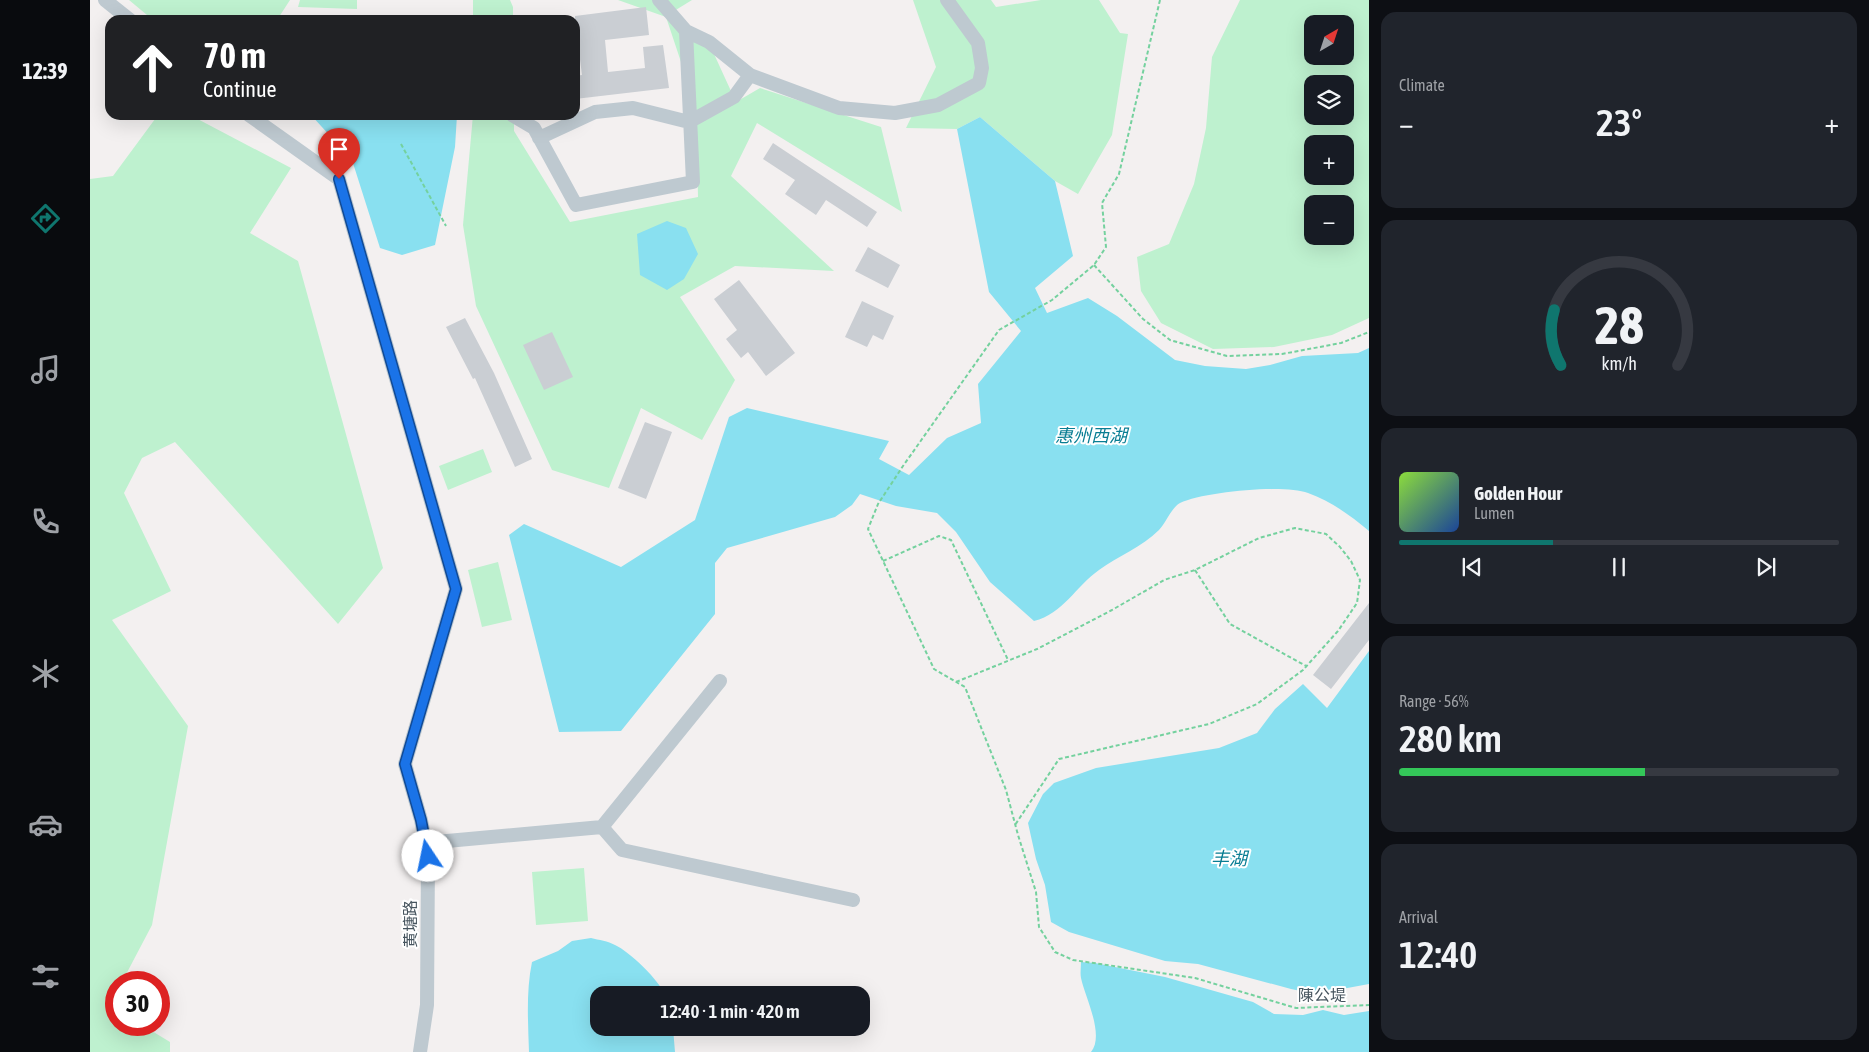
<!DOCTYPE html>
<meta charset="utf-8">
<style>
body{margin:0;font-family:"Asap Condensed","Noto Sans SC",sans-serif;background:#20242c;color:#f1f3f6;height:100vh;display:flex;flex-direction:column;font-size:19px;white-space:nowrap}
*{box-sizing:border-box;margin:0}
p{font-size:16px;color:#9ea1a6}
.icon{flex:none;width:28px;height:28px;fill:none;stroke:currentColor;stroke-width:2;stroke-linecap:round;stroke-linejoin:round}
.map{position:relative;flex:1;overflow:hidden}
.details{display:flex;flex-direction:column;gap:12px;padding:12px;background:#0d0f14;width:500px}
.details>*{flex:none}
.banner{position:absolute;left:15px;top:15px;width:475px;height:105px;border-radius:15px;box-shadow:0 5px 20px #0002;background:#202124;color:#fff;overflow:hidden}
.needle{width:32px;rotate:39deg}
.controls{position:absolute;left:1214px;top:15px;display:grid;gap:10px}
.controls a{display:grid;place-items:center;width:50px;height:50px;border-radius:10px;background:#171b24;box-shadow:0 5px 20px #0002;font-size:25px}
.speed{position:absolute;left:15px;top:971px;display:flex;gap:10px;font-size:25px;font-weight:700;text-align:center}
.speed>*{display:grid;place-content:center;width:65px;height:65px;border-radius:50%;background:#171b24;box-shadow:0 5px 20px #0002;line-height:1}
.speed .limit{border:8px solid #d22;background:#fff;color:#111}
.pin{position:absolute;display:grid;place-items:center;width:42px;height:42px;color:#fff;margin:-51px -21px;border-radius:50% 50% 50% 0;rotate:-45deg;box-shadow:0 0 5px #0007}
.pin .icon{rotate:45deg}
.me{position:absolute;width:55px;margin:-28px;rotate:349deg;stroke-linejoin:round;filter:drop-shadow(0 0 4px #0008)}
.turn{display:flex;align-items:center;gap:18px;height:105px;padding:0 15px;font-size:22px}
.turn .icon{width:65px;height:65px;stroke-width:2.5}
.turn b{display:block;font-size:35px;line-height:42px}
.big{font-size:38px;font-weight:600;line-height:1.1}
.details .widget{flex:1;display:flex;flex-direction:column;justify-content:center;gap:8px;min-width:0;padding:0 18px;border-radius:15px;background:#20242c}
.details .dial{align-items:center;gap:0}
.dial svg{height:130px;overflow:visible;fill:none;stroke:#363941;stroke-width:7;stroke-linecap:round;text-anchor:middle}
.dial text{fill:#f1f3f6;stroke:none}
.song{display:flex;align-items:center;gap:15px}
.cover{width:60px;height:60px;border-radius:8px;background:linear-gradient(135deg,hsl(90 70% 55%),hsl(220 70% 35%))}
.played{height:5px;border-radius:2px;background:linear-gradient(90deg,#0f766e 35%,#363941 35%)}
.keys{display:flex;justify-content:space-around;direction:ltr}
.heat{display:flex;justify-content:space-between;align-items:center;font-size:28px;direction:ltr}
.charge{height:8px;border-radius:4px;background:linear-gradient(90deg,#34c759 56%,#363941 0)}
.trip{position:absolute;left:500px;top:986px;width:280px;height:50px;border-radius:15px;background:#171b24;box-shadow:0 5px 20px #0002;font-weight:600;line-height:50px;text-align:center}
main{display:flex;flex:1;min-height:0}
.dock{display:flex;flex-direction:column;width:90px;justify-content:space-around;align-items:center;background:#090b0e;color:#9ea1a6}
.dock .icon{width:35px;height:35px}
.dock .on{color:#0f766e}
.dock b{font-size:22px;color:#f1f3f6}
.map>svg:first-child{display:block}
.green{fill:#bef1cf;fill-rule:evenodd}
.water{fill:#89e0f0}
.building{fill:#caced3}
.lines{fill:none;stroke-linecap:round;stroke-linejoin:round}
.path{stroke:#74d19e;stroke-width:2;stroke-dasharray:4 2.5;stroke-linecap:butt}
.minor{stroke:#bec9d0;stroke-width:14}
.route-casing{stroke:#114b97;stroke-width:12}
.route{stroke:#1a73e8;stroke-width:9}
.labels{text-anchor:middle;stroke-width:4;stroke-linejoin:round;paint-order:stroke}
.street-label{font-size:16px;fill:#47555f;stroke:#fff}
.water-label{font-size:18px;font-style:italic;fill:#087d93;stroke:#fff}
</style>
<main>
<nav class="dock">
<b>12:39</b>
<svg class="icon on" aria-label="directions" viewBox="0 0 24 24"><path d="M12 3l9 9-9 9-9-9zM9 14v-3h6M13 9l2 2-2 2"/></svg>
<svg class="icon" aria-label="music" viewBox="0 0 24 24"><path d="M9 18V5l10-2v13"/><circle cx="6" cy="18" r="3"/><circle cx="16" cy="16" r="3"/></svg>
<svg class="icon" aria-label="phone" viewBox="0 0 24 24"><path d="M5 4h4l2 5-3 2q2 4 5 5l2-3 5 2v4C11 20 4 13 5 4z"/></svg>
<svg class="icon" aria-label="climate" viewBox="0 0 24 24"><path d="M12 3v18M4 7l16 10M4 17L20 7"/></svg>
<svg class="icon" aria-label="car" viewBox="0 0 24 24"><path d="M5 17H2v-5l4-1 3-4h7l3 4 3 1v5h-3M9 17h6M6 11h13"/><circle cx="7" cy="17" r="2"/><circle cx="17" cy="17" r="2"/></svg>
<svg class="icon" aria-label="filters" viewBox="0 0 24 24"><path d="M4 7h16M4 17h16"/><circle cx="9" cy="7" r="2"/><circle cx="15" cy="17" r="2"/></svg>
</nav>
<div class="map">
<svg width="1279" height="1052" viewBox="0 0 1279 1052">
<rect width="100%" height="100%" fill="#f3f0f0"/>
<path class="green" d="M39,0H200L187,20H63Z
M210,0H267V9L208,7Z
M383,0H420L423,7V20H383Z
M528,0H602L576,16L624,54L646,102L670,88L791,127L812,212L667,123L641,176L744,271L645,266L590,297L645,380L612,440L551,408L519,488L462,470L386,306L373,225L383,115H424V131L480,222L608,197L606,107L576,17Z
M823,0H901L906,7L951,0H1009L1030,33L1038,34L1022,135L988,194L965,181L890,117L867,129L816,128L846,67Z
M1150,0H1279V318L1242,335L1184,347L1123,349L1071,323L1051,291L1047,257L1079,244L1104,184L1116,128L1122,57ZM1222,24H1255V56H1222ZM1222,84H1255V116H1222ZM1222,144H1255V176H1222ZM1222,204H1255V236H1222Z
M68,115H100L201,168L160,233L208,261L293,568L248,624L85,442L52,458L34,493L81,591L22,620L98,726L62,925L32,982H26V994L20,1005L26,1009V1025H52L80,1042V1052H0V179L23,176Z
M393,449L402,472L358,490L349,466Z
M408,562L422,620L392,627L378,570Z
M494,868L498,921L446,925L442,872Z"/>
<path class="water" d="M221,115H367L365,147L345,245L312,255L290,248L262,160Z
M890,117L965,181L983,256L945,288L957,313L998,298L1027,316L1085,360L1115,366L1156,369L1180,365L1212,356L1268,353L1279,348V531C1261,516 1241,501 1218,493C1193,484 1114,492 1090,503C1081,508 1076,523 1069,530C1052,547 1028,556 1009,570C986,586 973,614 944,621L900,582L866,532L847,513L806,506L770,494L762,505L745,517L637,548L625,563V614L531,731L469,732L419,535L434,524L531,567L605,520L639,417L657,408L799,441L789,459L819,475L857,438L891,423L888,384L931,331L899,292L867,129Z
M577,221L596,228L608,254L594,279L577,290L550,275L547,234Z
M1279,651V984L1225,994L1201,989L1108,964L1075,961L979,932L961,922L955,885L946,859L938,823L953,794L964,783L1006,768L1129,748L1167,733L1185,709L1213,684L1237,708Z
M501,938C509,940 518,941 525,945C539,951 570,981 575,995H509V1028H583L585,1052H439C438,1022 436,991 442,962L468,951L482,941Z
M991,962L1005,963L1075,977L1163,1002L1184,1014L1213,1015L1233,1010L1254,1015L1279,1011V1052H1001C1015,1035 995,997 991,978C990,973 991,967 991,962Z"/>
<path class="building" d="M556,7L559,35L515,40L518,72L555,68L553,47L573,45L579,88L485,99V76L492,75L488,44H485V16Z
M683,143L787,212L777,227L736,200L726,215L695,194L705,180L673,159Z
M778,247L810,265L798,288L765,271Z
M649,280L705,353L676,376L658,352L651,358L636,339L647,330L624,299Z
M772,301L804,316L793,340L783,335L777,347L755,337Z
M375,318L404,373L442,459L425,467L385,378L383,379L356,327Z
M462,332L483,377L454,390L433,345Z
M555,422L582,432L556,499L528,488Z
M1279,603V640L1241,689L1223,675Z"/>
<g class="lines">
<path class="path" d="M1070,0L1029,174L1012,203L1016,247L1004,265L962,300L909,330L813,466L788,504L778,529L844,669L875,687L916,790L928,835L946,892L949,927L965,952L983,960L1105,978L1206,1008L1279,1005
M311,144L356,226
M1004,265L1053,319L1080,340L1137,356L1192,354L1251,343L1279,332
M793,561L849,536L861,540L918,660
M1105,570L1140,624L1216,666
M866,682L947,649L1022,610L1074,580L1105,570L1169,538L1205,528L1236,534L1250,547L1261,561L1270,580L1267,603L1248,631L1213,670L1167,704L1119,724L969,759L925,825"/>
<path class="minor" d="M15,0L40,20
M596,31L619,42L660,75L749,108L805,113L848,105L889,83L892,68L888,43L857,0
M159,115L249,179L366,589L315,764L331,820L338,856L337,1005L330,1052
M422,115L444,128L486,205L603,182L596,31L569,0
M449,138L505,112L543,108L599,122L644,97L660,75
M512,827L532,850L763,900
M335,843L512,827L630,681"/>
</g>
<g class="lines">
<defs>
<path id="route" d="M249,179L366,589L315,764L331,820L338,856"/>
</defs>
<use href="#route" class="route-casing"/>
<use href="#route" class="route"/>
</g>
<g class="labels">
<g class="street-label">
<text transform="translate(320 924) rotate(-90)" y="6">黄塘路</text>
<text x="1232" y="1001">陳公堤</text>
</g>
<g class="water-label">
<text x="1001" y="442">惠州西湖</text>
<text x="1139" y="865">丰湖</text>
</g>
</g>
</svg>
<div class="controls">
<a><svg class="needle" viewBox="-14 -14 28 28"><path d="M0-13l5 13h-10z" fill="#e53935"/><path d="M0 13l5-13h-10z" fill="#9ea1a6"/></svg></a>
<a><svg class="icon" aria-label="layers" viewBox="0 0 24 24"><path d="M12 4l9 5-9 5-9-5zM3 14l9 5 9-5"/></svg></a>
<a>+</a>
<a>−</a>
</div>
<div class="speed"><div class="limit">30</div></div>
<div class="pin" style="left:249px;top:179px;background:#d93025"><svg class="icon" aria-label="arrive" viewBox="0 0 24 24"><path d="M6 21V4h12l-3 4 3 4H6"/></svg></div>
<svg class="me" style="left:338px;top:856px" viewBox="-20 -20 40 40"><circle r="19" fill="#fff"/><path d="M0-13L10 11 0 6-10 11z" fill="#1a73e8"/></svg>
<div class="trip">12:40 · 1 min · 420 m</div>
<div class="banner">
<div class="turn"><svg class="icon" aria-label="ahead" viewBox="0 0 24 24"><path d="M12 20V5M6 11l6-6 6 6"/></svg><div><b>70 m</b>Continue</div></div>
</div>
</div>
<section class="details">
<div class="widget"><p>Climate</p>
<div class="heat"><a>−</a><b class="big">23°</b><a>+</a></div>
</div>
<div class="widget dial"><svg viewBox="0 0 100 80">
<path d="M14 69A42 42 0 1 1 86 69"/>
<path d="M14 69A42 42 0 0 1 10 35" stroke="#0f766e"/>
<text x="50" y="56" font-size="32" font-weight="700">28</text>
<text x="50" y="72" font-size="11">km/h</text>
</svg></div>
<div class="widget">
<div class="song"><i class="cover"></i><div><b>Golden Hour</b><p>Lumen</p></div></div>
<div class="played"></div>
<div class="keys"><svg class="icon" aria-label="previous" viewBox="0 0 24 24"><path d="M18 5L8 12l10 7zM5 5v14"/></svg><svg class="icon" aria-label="pause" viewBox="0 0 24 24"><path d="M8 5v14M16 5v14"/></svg><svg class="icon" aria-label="next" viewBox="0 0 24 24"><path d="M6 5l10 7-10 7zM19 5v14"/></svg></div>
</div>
<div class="widget"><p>Range · 56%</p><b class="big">280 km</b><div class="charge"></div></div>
<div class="widget"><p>Arrival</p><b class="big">12:40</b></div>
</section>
</main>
